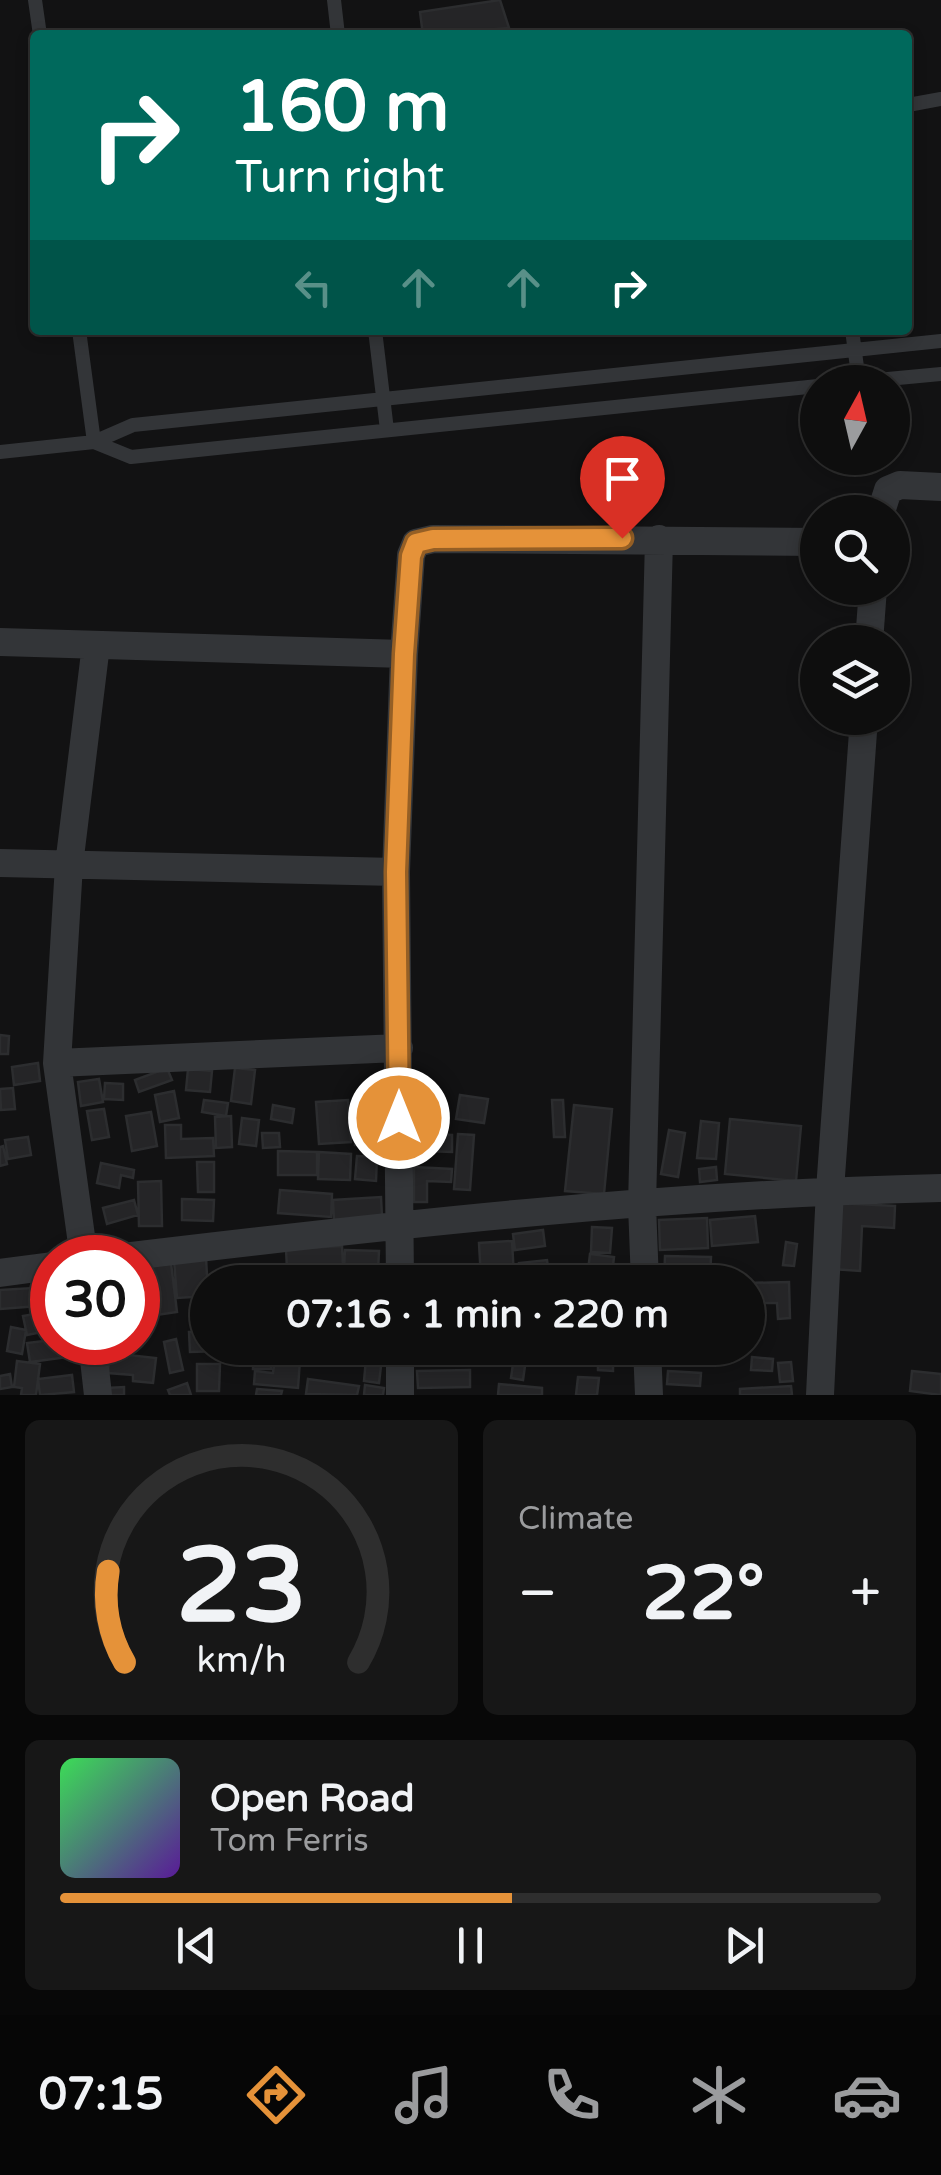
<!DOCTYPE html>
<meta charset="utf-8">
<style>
body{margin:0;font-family:"Varela Round",sans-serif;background:#171717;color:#f1f3f6;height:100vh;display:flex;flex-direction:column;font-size:38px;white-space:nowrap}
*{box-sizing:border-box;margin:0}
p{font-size:32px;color:#9b9c9e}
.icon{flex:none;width:55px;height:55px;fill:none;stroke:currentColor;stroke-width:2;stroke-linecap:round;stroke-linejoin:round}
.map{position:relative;height:1395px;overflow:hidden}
.side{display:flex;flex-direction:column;gap:25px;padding:25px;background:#080808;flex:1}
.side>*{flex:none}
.top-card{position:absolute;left:30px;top:30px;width:882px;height:305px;border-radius:10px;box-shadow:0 5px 15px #0003,0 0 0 2px #2e2e2e;background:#00695c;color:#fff;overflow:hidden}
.needle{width:65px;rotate:8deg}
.fabs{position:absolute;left:800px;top:365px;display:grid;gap:20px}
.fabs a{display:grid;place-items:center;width:110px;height:110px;border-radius:50%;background:#0e0e0e;box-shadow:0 5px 15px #0003,0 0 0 2px #2e2e2e;font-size:50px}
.speed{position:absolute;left:30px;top:1235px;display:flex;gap:20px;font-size:50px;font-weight:700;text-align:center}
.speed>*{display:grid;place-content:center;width:130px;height:130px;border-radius:50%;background:#0e0e0e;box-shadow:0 5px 15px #0003,0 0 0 2px #2e2e2e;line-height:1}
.speed .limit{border:15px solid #d22;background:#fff;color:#111}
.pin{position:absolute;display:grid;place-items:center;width:85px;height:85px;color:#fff;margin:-102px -42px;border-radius:50% 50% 50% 0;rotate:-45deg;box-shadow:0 0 10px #0007}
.pin .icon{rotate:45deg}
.me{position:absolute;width:110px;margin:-55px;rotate:0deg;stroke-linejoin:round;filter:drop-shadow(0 0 8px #0008)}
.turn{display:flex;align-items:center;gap:35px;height:210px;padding:0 40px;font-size:45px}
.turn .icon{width:130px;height:130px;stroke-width:2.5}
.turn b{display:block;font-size:70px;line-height:85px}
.lanes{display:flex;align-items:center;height:95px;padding:0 40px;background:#0003;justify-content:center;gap:50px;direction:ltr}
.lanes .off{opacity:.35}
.big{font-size:75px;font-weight:700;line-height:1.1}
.side .tile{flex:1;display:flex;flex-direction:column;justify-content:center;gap:15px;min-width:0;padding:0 35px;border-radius:15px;background:#171717}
.side .dial{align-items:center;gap:0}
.dial svg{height:260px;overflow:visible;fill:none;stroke:#2e2e2e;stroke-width:7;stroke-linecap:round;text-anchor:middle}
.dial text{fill:#f1f3f6;stroke:none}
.song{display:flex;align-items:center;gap:30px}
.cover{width:120px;height:120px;border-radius:15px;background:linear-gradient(135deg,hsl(130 70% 55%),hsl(270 70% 35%))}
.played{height:10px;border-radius:5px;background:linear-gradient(90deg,#e59239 55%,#2e2e2e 55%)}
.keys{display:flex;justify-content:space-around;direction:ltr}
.heat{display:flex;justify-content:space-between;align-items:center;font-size:55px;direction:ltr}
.side .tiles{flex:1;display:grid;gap:25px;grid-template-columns:1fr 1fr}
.tile:last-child{grid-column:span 2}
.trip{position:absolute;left:190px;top:1265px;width:575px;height:100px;border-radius:50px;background:#0e0e0e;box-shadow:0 5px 15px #0003,0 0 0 2px #2e2e2e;font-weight:700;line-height:100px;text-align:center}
.tabs{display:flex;height:160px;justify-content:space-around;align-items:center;background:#060606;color:#9b9c9e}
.tabs .icon{width:70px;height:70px}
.tabs .on{color:#e59239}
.tabs b{font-size:45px;color:#f1f3f6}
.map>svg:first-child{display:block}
.building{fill:#252527;stroke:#2c2d2f;stroke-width:2.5}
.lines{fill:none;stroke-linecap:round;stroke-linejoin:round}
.service{stroke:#333538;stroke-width:14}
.minor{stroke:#333538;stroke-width:28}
.route-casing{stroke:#955f25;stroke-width:25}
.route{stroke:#e59239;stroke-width:18}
</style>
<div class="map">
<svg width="941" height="1395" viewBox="0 0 941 1395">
<rect width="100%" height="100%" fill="#121213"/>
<path class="building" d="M500,0L509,28L423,35L420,12Z
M0,1035L9,1036L8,1054H0Z
M38,1063L40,1081L14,1085L12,1067Z
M167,1068L172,1080L139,1092L135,1080Z
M235,1068L255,1070L251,1104L231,1101Z
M188,1069L212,1071L210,1092L186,1090Z
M99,1079L103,1102L81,1106L78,1082Z
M105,1083L123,1084V1100L104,1099Z
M13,1088L15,1109L1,1110L0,1089Z
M174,1091L179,1118L160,1122L155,1095Z
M460,1095L488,1099L484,1123L456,1119Z
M204,1100L228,1103L226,1116L202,1112Z
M348,1100L351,1142L319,1144L316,1102Z
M552,1100H563L565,1137H554Z
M273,1105L294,1109L292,1123L271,1119Z
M574,1105L612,1109L604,1194L565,1191Z
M104,1109L109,1137L92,1140L87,1111Z
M151,1112L157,1146L132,1151L126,1116Z
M356,1114L376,1115L375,1145H355Z
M231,1116L232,1147L216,1148L215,1117Z
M242,1118L259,1120L256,1146L239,1144Z
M730,1119L801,1126L796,1181L725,1174Z
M701,1121L719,1123L716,1159L697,1158Z
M165,1125H181V1139L213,1138L214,1156L166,1158Z
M669,1130L685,1133L678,1177L661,1174Z
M262,1133H279L280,1147L263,1148Z
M425,1134L452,1135V1152L424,1151Z
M458,1134L474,1135L470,1190L454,1189Z
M28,1137L31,1155L8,1159L5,1140Z
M3,1146L7,1164L0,1166V1147Z
M278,1151L317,1152V1175H278Z
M319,1152L351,1154L350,1180L318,1179Z
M357,1156L377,1157L376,1181L355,1179Z
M197,1162H214V1192H198Z
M101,1163L134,1170L133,1178L121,1175L119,1188L97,1183Z
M414,1167L452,1169L451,1182L427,1181V1202H414Z
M716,1167L717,1180L700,1182L699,1169Z
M161,1181L162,1226H139L138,1182Z
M280,1190L332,1194L331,1217L278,1213Z
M381,1197L382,1217L334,1220L333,1200Z
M182,1199L214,1200L213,1221L182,1220Z
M134,1200L138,1215L107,1224L103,1208Z
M837,1203L895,1206L894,1228L862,1226L860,1271L833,1269Z
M755,1216L758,1242L712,1246L710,1220Z
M707,1218L708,1248L660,1250L659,1220Z
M592,1227L612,1228L610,1253L591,1252Z
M543,1230L545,1246L515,1250L513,1234Z
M512,1241L514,1277L481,1279L479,1243Z
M786,1242L797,1244L794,1266L783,1265Z
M342,1246L343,1267L287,1269L286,1249Z
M345,1250L379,1251L378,1271L344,1269Z
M590,1254L614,1257L611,1282L587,1279Z
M665,1256L711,1257L710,1277L689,1276V1282H664Z
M206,1257L208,1296L177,1298L174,1260Z
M547,1260L549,1276L520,1280L519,1263Z
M171,1263L177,1312L156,1315L150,1266Z
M146,1266L149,1295L138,1297V1267Z
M254,1273L275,1276L274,1282H253Z
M789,1282L790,1318L778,1319L777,1303H760L761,1331H748V1283Z
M50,1287L51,1305L0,1309V1290Z
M52,1311V1330L27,1335L23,1316Z
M11,1327L26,1330L22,1354L7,1351Z
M189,1332H208V1348H221V1351L190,1352Z
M176,1339L183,1370L170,1373L164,1342Z
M52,1340L66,1342L68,1357L30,1362L27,1343Z
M224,1348H248L246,1363L223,1360Z
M254,1348H272L271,1369H253Z
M367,1348L383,1349L379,1383L364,1381Z
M437,1348H461V1353L438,1355Z
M598,1348H613V1371L598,1370Z
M110,1353L156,1358L153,1383L133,1381V1375L108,1373Z
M514,1357L526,1359L523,1380L511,1378Z
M752,1357L773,1359L772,1371L751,1370Z
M275,1358L300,1360L298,1388L254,1384L255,1371L273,1373Z
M17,1361L40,1364L36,1395H21L22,1388L14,1387Z
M791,1362L793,1381L780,1382L778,1363Z
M197,1364H220L219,1391H197Z
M470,1370V1387L418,1388L417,1371Z
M668,1371L701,1373L700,1386L667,1384Z
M912,1371L941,1374V1395L910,1391Z
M10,1374L12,1387L0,1389V1376Z
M72,1375L74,1392L40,1395L38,1379Z
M578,1377L599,1378L597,1395H576Z
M308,1379L359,1386L357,1395L306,1394Z
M187,1383L191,1395H170L168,1390Z
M499,1384L542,1388V1395H498Z
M365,1385L384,1388L383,1395H364Z
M791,1386L792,1395H740V1389Z
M124,1387V1395H107V1388Z
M257,1389L282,1391L281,1395H256Z"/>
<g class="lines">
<path class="service" d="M35,0L40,35
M334,0L338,35
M908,105L941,99
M79,330L94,442
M375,330L387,430
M852,330L859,382
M856,382L941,374
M94,442L131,457L818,386
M0,452L94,442L133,425L941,341"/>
<path class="minor" d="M881,512L888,490L900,485L941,487
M0,642L404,654
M869,642L873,588
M0,863L396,872
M57,1063L399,1048
M84,1258L57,1063L69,865L96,645
M115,1258C389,1225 665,1194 941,1188
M0,1273L52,1266
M400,1282L396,872L404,654L411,555L416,543L433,539L818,542
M645,1282L642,1205L659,539
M92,1342L98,1395
M400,1348V1395
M647,1348L649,1395
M820,1395L830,1190L864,718"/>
</g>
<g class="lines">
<defs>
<path id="route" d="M399,1118L396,872L404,654L411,556L416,543L433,539L622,538"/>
</defs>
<use href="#route" class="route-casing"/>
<use href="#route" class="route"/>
</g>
</svg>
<div class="fabs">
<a><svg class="needle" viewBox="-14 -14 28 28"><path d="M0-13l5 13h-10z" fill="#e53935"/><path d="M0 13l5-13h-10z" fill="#9b9c9e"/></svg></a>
<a><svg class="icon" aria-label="search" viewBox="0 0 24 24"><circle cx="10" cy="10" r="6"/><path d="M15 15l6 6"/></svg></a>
<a><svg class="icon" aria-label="layers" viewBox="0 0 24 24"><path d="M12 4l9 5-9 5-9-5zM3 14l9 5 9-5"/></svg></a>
</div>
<div class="speed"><div class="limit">30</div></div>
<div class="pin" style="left:622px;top:538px;background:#d93025"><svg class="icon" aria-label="arrive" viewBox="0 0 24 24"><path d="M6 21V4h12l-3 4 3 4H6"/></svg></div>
<svg class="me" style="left:399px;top:1118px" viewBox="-20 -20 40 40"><circle r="17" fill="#e59239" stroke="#fff" stroke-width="3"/><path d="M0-11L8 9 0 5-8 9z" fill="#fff"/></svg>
<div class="trip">07:16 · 1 min · 220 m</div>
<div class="top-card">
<div class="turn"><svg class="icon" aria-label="right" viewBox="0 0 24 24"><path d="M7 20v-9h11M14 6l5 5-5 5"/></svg><div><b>160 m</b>Turn right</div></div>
<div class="lanes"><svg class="icon off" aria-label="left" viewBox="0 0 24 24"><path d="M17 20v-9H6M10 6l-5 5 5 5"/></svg><svg class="icon off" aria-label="ahead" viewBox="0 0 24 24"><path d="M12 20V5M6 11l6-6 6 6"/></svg><svg class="icon off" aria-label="ahead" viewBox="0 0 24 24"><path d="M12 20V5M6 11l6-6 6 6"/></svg><svg class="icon" aria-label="right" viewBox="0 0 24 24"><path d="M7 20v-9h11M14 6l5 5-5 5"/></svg></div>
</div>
</div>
<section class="side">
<div class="tiles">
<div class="tile dial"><svg viewBox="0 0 100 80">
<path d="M14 69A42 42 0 1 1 86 69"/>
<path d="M14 69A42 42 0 0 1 9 41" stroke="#e59239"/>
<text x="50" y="56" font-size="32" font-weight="700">23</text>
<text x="50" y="72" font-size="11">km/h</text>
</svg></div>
<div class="tile"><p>Climate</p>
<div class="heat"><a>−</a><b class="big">22°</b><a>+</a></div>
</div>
<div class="tile">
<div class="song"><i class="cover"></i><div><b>Open Road</b><p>Tom Ferris</p></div></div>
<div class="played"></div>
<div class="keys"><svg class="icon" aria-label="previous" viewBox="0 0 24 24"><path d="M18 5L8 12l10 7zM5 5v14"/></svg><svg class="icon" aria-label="pause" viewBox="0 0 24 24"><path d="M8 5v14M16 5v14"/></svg><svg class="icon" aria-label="next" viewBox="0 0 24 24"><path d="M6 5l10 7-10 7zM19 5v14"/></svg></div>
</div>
</div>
</section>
<nav class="tabs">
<b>07:15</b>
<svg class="icon on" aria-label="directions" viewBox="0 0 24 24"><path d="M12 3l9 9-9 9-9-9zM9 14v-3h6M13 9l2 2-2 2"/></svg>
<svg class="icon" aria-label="music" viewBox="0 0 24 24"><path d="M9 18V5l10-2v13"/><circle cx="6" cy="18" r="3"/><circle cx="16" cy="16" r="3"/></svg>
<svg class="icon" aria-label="phone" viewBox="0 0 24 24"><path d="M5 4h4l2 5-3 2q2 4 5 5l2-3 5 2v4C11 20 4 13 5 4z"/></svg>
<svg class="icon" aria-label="climate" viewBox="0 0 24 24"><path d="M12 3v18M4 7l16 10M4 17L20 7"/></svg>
<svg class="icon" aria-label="car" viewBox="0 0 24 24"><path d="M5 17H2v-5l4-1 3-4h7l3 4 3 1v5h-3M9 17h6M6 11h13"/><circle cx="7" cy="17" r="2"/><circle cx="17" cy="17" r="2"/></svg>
</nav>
